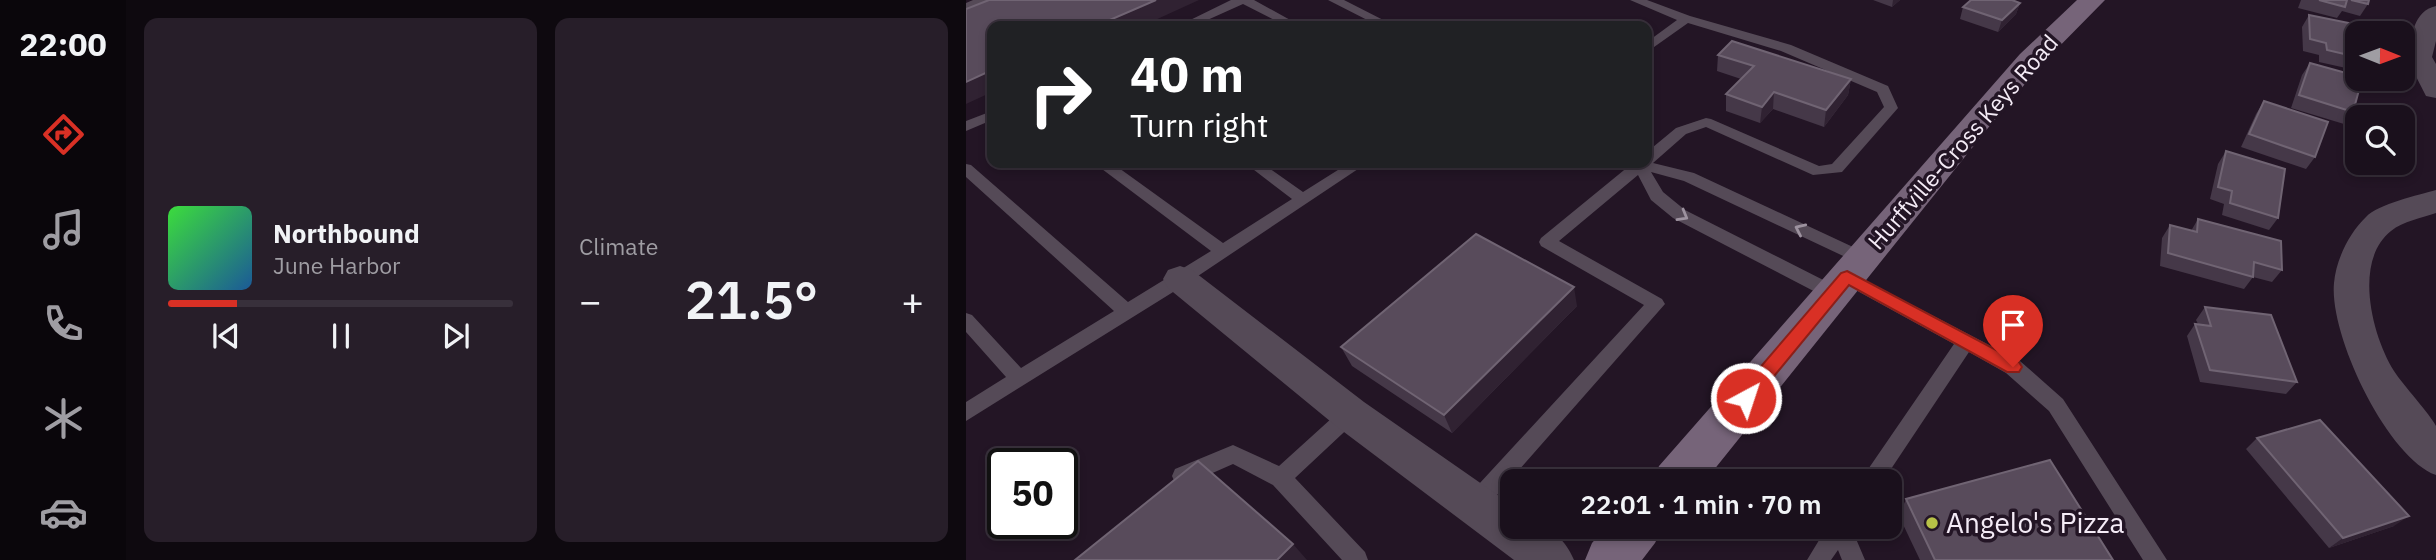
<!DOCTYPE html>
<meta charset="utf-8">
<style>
body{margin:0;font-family:"IBM Plex Sans",sans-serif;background:#271e29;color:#f1f3f6;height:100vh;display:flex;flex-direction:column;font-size:26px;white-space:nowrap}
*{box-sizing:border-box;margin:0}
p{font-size:23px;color:#9f9da3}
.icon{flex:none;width:38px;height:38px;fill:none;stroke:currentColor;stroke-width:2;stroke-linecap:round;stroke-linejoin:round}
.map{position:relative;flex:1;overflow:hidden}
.panel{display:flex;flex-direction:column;gap:18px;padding:18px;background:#0e090f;width:840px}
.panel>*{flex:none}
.guide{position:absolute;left:21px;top:21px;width:665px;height:147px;border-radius:14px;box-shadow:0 4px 10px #0003,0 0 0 2px #38303b;background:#202124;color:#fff;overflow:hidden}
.needle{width:46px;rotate:91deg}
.controls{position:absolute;left:1379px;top:21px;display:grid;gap:14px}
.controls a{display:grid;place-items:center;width:70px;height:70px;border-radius:14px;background:#1a101c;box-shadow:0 4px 10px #0003,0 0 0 2px #38303b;font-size:35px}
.speed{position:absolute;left:21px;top:448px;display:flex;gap:14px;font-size:35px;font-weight:700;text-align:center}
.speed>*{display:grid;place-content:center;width:91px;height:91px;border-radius:50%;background:#1a101c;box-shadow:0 4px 10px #0003,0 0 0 2px #38303b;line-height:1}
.speed .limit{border:4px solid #111;border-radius:10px;background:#fff;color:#111}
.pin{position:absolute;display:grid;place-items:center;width:60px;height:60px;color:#fff;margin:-72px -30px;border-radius:50% 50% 50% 0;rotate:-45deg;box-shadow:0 0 7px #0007}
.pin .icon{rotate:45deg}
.me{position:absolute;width:77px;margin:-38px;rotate:40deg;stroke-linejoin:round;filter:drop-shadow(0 0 5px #0008)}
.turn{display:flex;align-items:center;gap:24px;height:147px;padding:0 28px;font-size:32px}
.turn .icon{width:91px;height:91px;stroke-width:2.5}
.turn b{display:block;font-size:49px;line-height:60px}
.big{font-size:52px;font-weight:600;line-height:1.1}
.panel .widget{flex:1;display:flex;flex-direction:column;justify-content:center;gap:10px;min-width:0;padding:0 24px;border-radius:14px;background:#271e29}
.song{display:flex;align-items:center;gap:21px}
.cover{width:84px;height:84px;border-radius:10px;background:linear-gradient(135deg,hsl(120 70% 55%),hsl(210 70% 35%))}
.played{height:7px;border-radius:4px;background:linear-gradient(90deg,#d93025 20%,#38303b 20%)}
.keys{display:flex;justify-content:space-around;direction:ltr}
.heat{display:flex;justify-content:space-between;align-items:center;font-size:38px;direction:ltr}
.panel .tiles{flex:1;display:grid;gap:18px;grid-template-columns:repeat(2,1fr)}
.trip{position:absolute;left:534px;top:469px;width:402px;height:70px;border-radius:14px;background:#1a101c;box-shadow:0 4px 10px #0003,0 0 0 2px #38303b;font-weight:600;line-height:70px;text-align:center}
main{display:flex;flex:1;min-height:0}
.menu{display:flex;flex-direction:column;width:126px;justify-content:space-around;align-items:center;background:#0a060b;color:#9f9da3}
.menu .icon{width:49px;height:49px}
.menu .selected{color:#d93025}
.menu b{font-size:32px;color:#f1f3f6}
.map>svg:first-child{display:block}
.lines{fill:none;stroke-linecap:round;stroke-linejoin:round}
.service{fill:#554a57;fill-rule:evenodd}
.minor{fill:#554a57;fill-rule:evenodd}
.secondary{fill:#766479;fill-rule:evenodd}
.wall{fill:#453848}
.shaded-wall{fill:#302232}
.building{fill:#584b5b;stroke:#706473;stroke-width:2}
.oneway{stroke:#9d929f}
.route{fill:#d93025;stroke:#8d1f18;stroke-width:2}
.poi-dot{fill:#b7c147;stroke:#231525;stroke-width:2.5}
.labels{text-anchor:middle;stroke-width:7;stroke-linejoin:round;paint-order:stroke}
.street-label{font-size:23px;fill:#f4ebf6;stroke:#231525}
.near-poi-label{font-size:28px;fill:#f4ebf6;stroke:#231525;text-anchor:start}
</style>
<main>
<nav class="menu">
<b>22:00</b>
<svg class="icon selected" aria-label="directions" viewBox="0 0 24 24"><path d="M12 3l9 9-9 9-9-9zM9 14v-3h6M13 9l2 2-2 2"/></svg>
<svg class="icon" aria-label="music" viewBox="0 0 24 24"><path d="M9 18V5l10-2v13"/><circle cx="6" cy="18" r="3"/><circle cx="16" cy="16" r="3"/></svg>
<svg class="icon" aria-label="phone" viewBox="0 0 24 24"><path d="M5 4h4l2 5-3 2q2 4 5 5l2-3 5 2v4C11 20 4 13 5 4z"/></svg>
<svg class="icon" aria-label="climate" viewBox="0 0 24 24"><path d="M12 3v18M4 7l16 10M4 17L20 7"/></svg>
<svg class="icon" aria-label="car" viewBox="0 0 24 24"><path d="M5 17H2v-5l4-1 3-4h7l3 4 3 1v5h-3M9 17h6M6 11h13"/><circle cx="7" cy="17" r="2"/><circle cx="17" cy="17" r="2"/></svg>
</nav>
<section class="panel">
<div class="tiles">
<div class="widget">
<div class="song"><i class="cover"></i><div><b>Northbound</b><p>June Harbor</p></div></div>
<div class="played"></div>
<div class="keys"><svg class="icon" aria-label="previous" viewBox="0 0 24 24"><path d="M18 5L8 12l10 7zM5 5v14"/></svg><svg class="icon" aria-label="pause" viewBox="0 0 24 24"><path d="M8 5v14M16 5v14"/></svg><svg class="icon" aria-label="next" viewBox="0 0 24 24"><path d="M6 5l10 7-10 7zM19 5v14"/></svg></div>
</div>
<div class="widget"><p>Climate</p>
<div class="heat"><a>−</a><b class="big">21.5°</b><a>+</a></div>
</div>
</div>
</section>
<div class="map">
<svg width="1470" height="560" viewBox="0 0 1470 560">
<rect width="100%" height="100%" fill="#231525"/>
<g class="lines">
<path class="service" d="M7,0H24L0,11V3Z
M265,0H288L335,26H320L277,4L228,26H212Z
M362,0H378L429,26H413Z
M664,0H681L724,16L825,45L922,86L932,108L876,172L847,175L740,127L720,134L687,163L728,173L902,254L905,258L896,264L890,262L718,181L685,172L697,192L719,210L873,288L876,293L873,298H861L707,218L685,200L672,175L593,241L696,299L699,304L517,511L509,514L501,511L498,504L501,497L678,305L575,246L573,242L575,238L663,166L662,163H681V152L710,128L740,118L745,119L853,166L866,164L918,107L911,92L815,51L722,23L681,52V42L711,20Z
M26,111V120L0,131V121Z
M128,163H146L257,243L326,199L279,163H296L337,192L383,163H401L220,284L0,421V402L40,377L0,332V313L6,315L55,368L148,311L0,177V164L5,165L162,302L245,251Z
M881,271L1054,361L1097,399L1201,560H1177L1083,411L1040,373L1003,352L917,481H894L988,344L875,282L872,277Z
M384,405L391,408L394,414L391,420L329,478L399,552L402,560H376L307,485L267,464L217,486L209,483L206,476L209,469L267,445L313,466L377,408Z
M861,527H885L899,560H876L872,550L865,560H841Z"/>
<path class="minor" d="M1470,6V41L1466,57L1470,64V98L1460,96L1440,57C1446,37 1447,11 1470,6Z
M1470,190V213C1456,218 1437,221 1425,231C1387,261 1406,336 1428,371C1437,385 1464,414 1470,426C1470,438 1470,462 1470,475C1421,457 1363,335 1368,283C1370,260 1383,233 1400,217C1412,204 1453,195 1470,190Z
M214,266L226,270L398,402L546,505V527C577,527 595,529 608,560H548L370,426L202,288L197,279L202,270Z"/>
<path class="secondary" d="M1111,0H1139L1074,66L1022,128L739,481H687L693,466L1054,54Z
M640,527H697L689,543L676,560H619L626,543Z"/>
</g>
<path class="wall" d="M907,0H934L926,7Z
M1335,0H1403L1402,4L1394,16L1376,11L1371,18L1332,8Z
M1054,3L1050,14L1032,32L994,19L997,7Z
M1343,15L1391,33V66L1389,70L1353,62V55L1337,51L1336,27Z
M752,55L885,79L882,95L858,127L807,109L794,123L760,111V94L775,79L751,71Z
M1344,63L1387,112L1378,124L1325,108L1336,75Z
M1298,101L1349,157L1340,169L1275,147L1290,114Z
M1260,151L1312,218L1303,230L1256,215L1258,204L1244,199L1252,164Z
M1232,219L1316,270L1306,282L1287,277L1278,289L1194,266L1196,238L1204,225L1225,231Z
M611,306L486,433L386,366L375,347Z
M1239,307L1331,382L1320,394L1234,382L1221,336L1229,324H1232L1230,320Z
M1291,438L1428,526L1363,548L1280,449Z
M940,499L1147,560H954L933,516Z"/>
<path class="shaded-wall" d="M190,0H233L176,26H130Z
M927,0H934L926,7Z
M1054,3L1050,14L1032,32L1036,20Z
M26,70V92L0,104V82Z
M885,79L882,95L858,127L860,110Z
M808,92L807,109L794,123L796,107Z
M608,287L611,306L486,433L478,415Z
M1443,516L1428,526L1363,548L1377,538Z
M327,544L341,560H311Z"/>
<path class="building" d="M23,0H190L130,26H26V70L0,82V9Z
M1005,0H1046L1054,3L1036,20L997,7Z
M1353,0H1381L1379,7Z
M1385,0H1403L1402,4Z
M1343,15L1393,25L1394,33H1391V57L1361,50L1360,43L1344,39Z
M766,41L885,79L860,110L808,92L796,107L760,94L788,66L752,55Z
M1344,63L1391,76V79H1396L1387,112L1333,95Z
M1298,101L1362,122L1349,157L1283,134Z
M1260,151L1319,169L1312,218L1264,203L1266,191L1252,187Z
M1232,219L1315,241L1316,270L1288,262L1287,277L1202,253L1204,225L1231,232Z
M510,234L608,287L478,415L375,347Z
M1239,307L1305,315L1331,382L1244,370L1229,324L1245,326Z
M1354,420L1443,516L1377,538L1291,438Z
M1084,460L1147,560H969L940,499Z
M232,461L327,544L311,560H109Z"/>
<defs><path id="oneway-chevron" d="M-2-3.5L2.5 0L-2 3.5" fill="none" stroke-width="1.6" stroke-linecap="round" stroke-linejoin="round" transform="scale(1.75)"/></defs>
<g class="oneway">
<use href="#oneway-chevron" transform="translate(717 216) rotate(30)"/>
<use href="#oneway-chevron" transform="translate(834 229) rotate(-155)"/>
</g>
<path class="route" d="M881,271L1053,362L1056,367L1053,372H1041L883,285L786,403H773L771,398L773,392L875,273Z"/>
<circle class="poi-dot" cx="966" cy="523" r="7"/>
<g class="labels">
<g class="street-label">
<text transform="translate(997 142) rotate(-49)" y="8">Hurffville-Cross Keys Road</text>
</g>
<g class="near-poi-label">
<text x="980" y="533">Angelo's Pizza</text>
</g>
</g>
</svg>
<div class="controls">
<a><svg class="needle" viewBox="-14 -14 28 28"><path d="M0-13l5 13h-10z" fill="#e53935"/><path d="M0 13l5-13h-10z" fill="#9f9da3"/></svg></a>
<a><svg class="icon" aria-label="search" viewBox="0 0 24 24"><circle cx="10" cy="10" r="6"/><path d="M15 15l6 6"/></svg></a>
</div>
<div class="speed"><div class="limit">50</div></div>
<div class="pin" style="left:1047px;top:367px;background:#d93025"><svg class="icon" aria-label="arrive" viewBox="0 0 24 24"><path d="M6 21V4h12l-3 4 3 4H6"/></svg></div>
<svg class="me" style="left:780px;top:398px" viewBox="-20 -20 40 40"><circle r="17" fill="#d93025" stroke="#fff" stroke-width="3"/><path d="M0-11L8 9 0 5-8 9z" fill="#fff"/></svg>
<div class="trip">22:01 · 1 min · 70 m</div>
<div class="guide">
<div class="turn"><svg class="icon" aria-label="right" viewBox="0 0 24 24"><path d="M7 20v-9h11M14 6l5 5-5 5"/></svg><div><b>40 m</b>Turn right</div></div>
</div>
</div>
</main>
